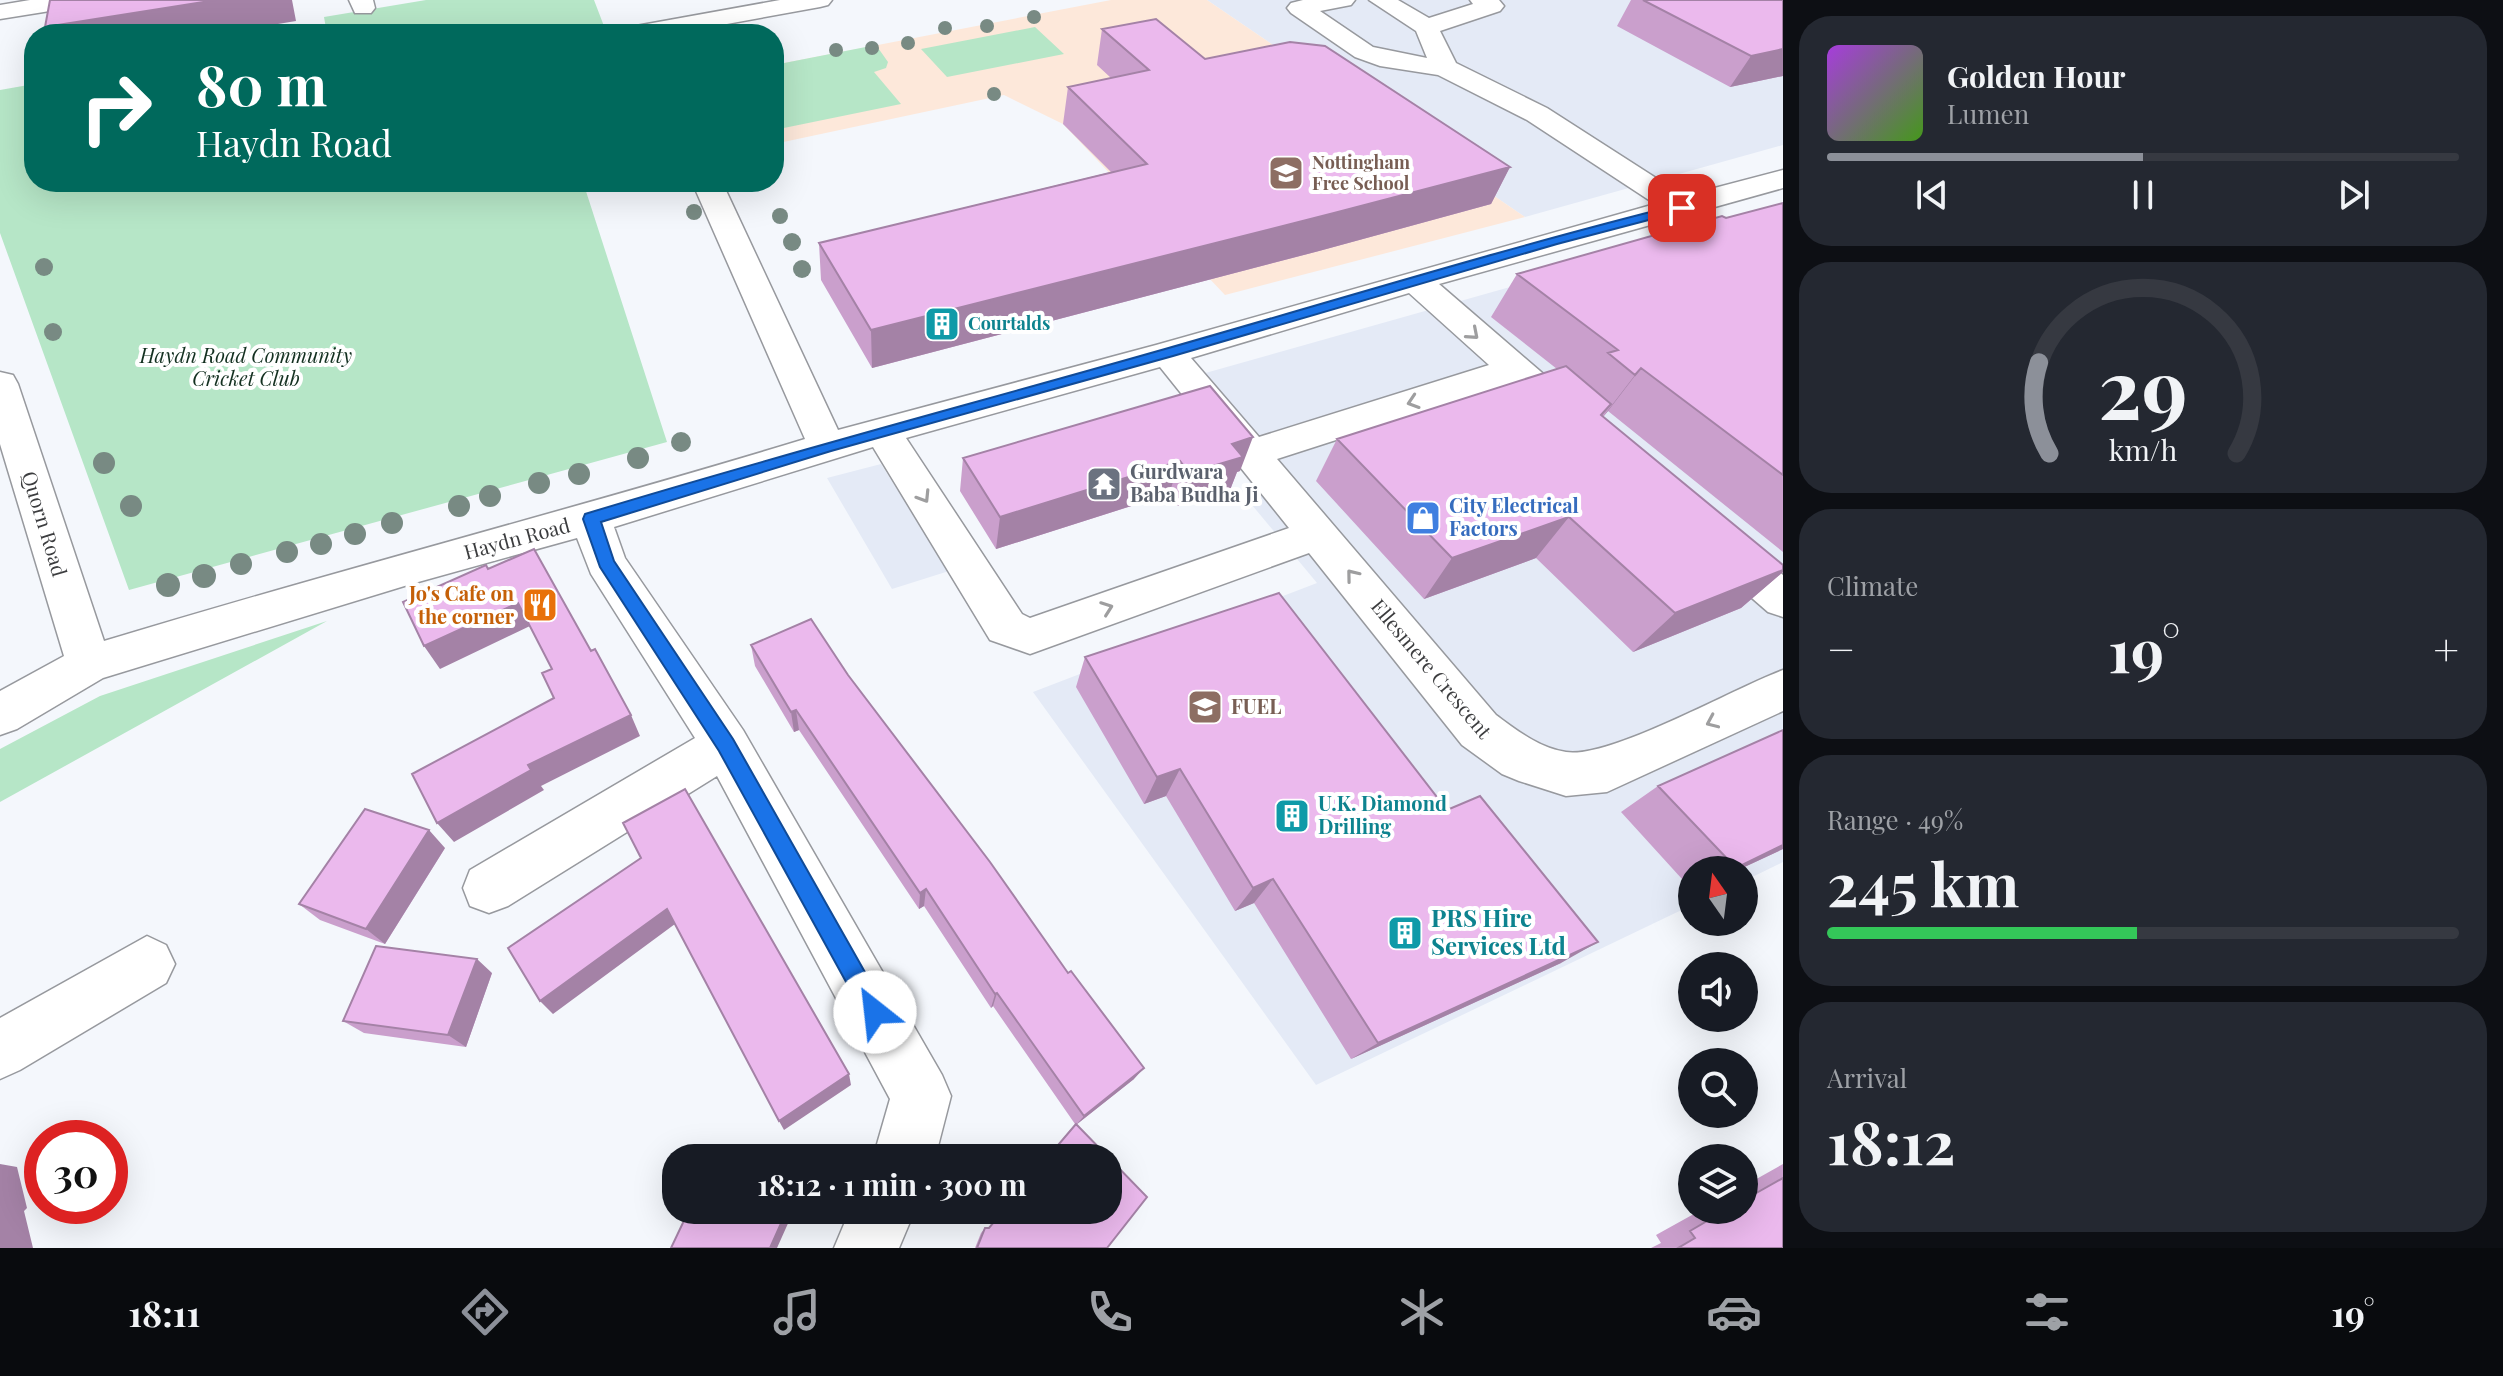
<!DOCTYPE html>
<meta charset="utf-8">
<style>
body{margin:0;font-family:"Playfair Display",serif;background:#242831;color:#f1f3f6;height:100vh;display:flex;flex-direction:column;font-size:30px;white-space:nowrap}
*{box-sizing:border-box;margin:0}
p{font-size:26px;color:#9ea1a6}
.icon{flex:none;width:44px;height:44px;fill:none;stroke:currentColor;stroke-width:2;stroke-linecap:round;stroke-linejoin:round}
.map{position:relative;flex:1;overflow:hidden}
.panel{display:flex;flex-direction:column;gap:16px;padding:16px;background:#0d0f14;width:720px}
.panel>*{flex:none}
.banner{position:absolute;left:24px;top:24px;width:760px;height:168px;border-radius:32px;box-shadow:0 8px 32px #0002;background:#00695c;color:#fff;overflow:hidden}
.needle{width:52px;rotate:346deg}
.fabs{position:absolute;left:1678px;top:856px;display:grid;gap:16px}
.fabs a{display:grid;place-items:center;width:80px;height:80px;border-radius:50%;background:#171b24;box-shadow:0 8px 32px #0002;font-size:40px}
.speed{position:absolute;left:24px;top:1120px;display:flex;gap:16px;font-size:40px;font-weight:700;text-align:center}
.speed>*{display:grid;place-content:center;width:104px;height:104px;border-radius:50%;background:#171b24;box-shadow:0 8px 32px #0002;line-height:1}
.speed .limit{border:12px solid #d22;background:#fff;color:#111}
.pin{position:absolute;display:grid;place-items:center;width:68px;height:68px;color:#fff;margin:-34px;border-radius:16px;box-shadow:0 4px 12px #0006}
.me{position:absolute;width:88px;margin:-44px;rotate:331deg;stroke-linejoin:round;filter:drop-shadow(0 0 6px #0008)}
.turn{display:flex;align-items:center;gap:28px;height:168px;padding:0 40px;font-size:36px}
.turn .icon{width:104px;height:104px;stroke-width:2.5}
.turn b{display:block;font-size:56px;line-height:68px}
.big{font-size:60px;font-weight:700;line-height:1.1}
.panel .card{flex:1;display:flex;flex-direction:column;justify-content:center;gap:12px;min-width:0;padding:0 28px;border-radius:32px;background:#242831}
.panel .dial{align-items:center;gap:0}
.dial svg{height:208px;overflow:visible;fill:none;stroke:#363941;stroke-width:7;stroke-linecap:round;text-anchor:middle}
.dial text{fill:#f1f3f6;stroke:none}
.song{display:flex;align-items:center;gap:24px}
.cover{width:96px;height:96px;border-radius:12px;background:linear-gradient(135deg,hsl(280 70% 55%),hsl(100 70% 35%))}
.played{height:8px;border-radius:4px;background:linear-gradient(90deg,#8c9099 50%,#363941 50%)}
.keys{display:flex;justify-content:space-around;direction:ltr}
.heat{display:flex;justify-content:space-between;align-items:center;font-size:44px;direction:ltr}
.charge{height:12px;border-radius:6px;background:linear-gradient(90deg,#34c759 49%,#363941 0)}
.trip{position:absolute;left:662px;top:1144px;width:460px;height:80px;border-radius:32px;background:#171b24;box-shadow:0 8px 32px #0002;font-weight:700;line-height:80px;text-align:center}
.menu{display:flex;height:128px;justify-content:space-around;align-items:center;background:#090b0e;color:#9ea1a6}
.menu .icon{width:56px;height:56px}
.menu .current{color:#8c9099}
.menu b{font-size:36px;color:#f1f3f6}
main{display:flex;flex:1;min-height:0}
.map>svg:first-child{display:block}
.built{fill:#e4eaf6}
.education{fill:#fde8da}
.green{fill:#b6e6c7}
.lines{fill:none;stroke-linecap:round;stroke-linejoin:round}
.minor-casing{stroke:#97999e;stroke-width:3}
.minor{fill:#fff;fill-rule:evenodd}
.tree{fill:#788a83}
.wall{fill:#ca9fcc}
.shaded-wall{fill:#a482a6}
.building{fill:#ebb9ed;stroke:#a482a6;stroke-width:2}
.oneway{stroke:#9e9e9f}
.route{fill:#1a73e8;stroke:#114b97;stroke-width:2}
.labels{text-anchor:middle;stroke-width:8;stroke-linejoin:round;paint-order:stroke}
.far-education-label{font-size:18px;font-weight:bold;fill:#785e54;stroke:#fff;text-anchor:start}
.far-culture-label{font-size:18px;font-weight:bold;fill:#0d838f;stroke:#fff;text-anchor:start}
.park-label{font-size:20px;font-style:italic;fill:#133020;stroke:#fff}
.worship-label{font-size:20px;font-weight:bold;fill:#5b616d;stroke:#fff;text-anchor:start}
.shop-label{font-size:20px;font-weight:bold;fill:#366cbe;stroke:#fff;text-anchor:start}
.street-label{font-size:20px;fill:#3c3d3f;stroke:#fff}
.food-label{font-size:20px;font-weight:bold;fill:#c56008;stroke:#fff;text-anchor:end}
.education-label{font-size:20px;font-weight:bold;fill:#785e54;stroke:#fff;text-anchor:start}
.culture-label{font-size:20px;font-weight:bold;fill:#0d838f;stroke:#fff;text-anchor:start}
.near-culture-label{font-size:24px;font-weight:bold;fill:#0d838f;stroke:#fff;text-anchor:start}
</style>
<main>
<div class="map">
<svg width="1783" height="1248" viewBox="0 0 1783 1248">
<rect width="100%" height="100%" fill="#f4f7fc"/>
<path class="built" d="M1207,0H1687L1783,46V145L1525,217Z
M1783,210V862L1744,881V870H1692V905L1316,1085L1033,692L1317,583L1252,505L1248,467L1177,381Z
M881,464L949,571L892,589L827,478Z"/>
<path class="education" d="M1111,0H1207L1525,217L1225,295L1063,124L1004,95L774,144V65Z"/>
<path class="green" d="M426,0H594L607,34H327L324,17Z
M1035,27L1064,54L947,77L921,49Z
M876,45L888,62L886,68L874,72L901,104L774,130V65Z
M34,84V182H583L667,442L129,590L0,233V90Z
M327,621L0,802V749L100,696Z"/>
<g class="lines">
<defs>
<path id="minor" d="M30,0H87L83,5L75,7L0,19V5Z
M349,0H373L375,8L371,13H355Z
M780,0H832L828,5L820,7L672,34L624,33L627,28L636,26Z
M1303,0H1355L1351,5L1320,11L1373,47L1427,58L1416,31L1369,0H1398L1429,18L1473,4L1470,0H1499L1504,6L1500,11L1440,31L1456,63L1547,108L1684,196L1783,170V188L1439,284L1583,408L1589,417L1583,426C1553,435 1531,403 1510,384L1277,459L1496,715C1518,731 1539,748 1566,752C1610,759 1734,688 1783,670V711L1607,792L1566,796L1519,781L1502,774L1462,745L1309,553L1030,654L990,640L873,447L614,527L625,558L743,730L942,1075L951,1096L935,1158H873L890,1099L717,776L508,906L489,913L470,906L463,888L470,870L695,738L591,574L577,538L411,584L103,678L17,729L0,735V691L64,656L0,444V372L13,375L18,384L104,641C337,570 572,510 805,439L692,182H722L838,430L1156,345L1655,204L1527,120L1438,75L1380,66L1355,57L1291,13L1287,8L1291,3ZM1409,293L1489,365L1259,437L1191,358ZM1160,367L1289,528L1030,618L1022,614L906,438Z
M1722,532L1737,537L1783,575V617L1768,612L1707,559L1701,548L1707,537Z
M147,936L166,945L175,964L166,983L20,1070L0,1079V1018Z
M850,1210H915L899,1248H834Z"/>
</defs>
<use href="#minor" class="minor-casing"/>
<use href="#minor" class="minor"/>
</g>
<g class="tree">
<circle cx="1034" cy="17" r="7"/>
<circle cx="987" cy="26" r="7"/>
<circle cx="945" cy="28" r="7"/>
<circle cx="908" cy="43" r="7"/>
<circle cx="872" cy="48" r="7"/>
<circle cx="836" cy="50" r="7"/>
<circle cx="994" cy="94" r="7"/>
<circle cx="694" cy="212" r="8"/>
<circle cx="780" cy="216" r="8"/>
<circle cx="792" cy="242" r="9"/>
<circle cx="44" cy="267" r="9"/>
<circle cx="802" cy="269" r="9"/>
<circle cx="53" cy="332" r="9"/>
<circle cx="681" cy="442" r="10"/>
<circle cx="638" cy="458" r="11"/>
<circle cx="104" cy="463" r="11"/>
<circle cx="579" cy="474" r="11"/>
<circle cx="539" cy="483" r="11"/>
<circle cx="490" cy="496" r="11"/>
<circle cx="131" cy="506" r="11"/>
<circle cx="459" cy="506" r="11"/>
<circle cx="392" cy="523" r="11"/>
<circle cx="355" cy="534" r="11"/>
<circle cx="321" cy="544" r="11"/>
<circle cx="287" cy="552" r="11"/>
<circle cx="241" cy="564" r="11"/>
<circle cx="204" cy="576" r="12"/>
<circle cx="168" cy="585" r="12"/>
</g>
<path class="wall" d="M1631,0H1783V76L1730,87L1617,26Z
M1102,29L1205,59L1510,167L1491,204L1319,251L872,368L821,280L819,243L1111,172L1063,124L1068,87L1111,78L1097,65Z
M1783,203V552L1608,411L1603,417L1783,565V572L1741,608L1633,652L1536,558L1424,599L1316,481L1337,439L1557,369L1491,317L1517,274Z
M1210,386L1240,471L1237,472L1230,490L1178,506L1169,494L996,549L960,491L963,458Z
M751,645L848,675L1134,1079L1077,1124L1107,1248H975L981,1233L985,1228H989L1075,1124L993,1006L991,1008L924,906L919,909L799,730L794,732L755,666Z
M1085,657L1561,963L1351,1059L1254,903L1235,911L1166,796L1144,804L1076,687Z
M1658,786L1783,849L1738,870H1692V890L1621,812Z
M445,848L385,944L320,920L299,904Z
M492,973L466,1047L364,1033L343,1021Z
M1783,1164V1248H1651L1661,1243L1656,1235L1701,1210H1744V1186Z"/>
<path class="shaded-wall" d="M216,0H292L296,21L218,34H50L45,27Z
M1783,49V76L1730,87L1751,56Z
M1510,167L1491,204L1319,251L872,368L871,330Z
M1641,368L1608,411L1602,418L1635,375Z
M1253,437L1240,471L1237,472L1230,490L1178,506L1189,473L1232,444Z
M1180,461L1169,494L996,549L1000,517Z
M1569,517L1536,558L1424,599L1452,558Z
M1783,570V572L1741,608L1633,652L1675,613Z
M518,603L530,626L440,669L424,646Z
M796,710L799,730L794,732L791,712Z
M631,715L640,736L541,786L544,790L454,842L437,823L528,765Z
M1180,769L1166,796L1144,804L1157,777Z
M429,830L445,848L385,944L366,929Z
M1783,845V849L1738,870H1732Z
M1273,879L1254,903L1235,911L1253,888Z
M926,889L924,906L919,909L920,893Z
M667,909L675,924L553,1014L540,1001Z
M1598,942L1561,963L1351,1059L1378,1043Z
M477,959L492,973L466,1047L448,1035Z
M997,993L993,1006L991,1008L995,994Z
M1144,1068L1134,1079L1076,1125L1084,1116Z
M849,1074L851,1085L784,1130L779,1121Z
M0,1164L17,1167L27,1208L24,1211L33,1248H0Z
M787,1210H794L777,1248H770Z"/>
<path class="building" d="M50,0H216L45,27Z
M1643,0H1783V49L1751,56Z
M1156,19L1205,59L1290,42L1325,46L1510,167L1334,213L871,330L819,243L1147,164L1068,87L1149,70L1102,29Z
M1783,203V475L1641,368L1635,375L1608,353L1618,350L1517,274L1722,216L1726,218Z
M1566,366L1611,404L1601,415L1783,565V570L1675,613L1569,517L1452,558L1337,439Z
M1210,386L1253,437L1232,444L1243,457L1189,473L1180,461L1000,517L963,458Z
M534,549L591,651L595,649L631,715L528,765L531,770L437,823L412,774L554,698L542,673L552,669L518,603L424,646L403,602L486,565L488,569Z
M1279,593L1447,810L1480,796L1598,942L1378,1043L1273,879L1253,888L1180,769L1157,777L1085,657Z
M811,619L848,675L990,862L1068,973L1071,971L1144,1068L1084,1116L997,993L995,994L926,889L920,893L796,710L791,712L751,645Z
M1783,730V845L1736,868L1658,786Z
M685,789L849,1074L779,1121L667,909L540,1001L508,948L641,858L623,823Z
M365,809L429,830L366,929L299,904Z
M376,946L477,959L448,1035L343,1021Z
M1076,1124L1147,1197L1107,1248H977L985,1228H989L1004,1210H1108V1158H1047Z
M720,1146L745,1158H715Z
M1783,1178V1248H1678L1695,1238L1690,1231L1726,1210H1744V1200Z
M689,1210H787L770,1248H671Z"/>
<defs><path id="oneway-chevron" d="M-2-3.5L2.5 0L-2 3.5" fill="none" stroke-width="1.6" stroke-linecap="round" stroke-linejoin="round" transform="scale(2)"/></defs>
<g class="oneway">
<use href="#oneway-chevron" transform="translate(1473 334) rotate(41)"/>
<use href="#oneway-chevron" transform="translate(1413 402) rotate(162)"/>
<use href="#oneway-chevron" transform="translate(924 497) rotate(58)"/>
<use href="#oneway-chevron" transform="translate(1352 575) rotate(-129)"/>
<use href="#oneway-chevron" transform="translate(1107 608) rotate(-20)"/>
<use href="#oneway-chevron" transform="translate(1712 722) rotate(156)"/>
</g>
<path class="route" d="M1682,204L1687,205V210L1557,244L1173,356L831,451L601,522L614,561L733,739L883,1004L887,1012L883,1020L875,1024L867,1020L719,751L600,567L583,519L585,514C778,455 972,404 1165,349C1337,300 1509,247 1682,204Z"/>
<defs>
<symbol id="school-square" viewBox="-11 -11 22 22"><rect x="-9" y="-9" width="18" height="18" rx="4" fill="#8d6e63" stroke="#fff"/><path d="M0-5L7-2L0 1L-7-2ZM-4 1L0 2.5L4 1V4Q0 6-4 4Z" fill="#fff"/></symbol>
<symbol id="building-square" viewBox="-11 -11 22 22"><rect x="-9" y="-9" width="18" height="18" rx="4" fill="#0f9aa8" stroke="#fff"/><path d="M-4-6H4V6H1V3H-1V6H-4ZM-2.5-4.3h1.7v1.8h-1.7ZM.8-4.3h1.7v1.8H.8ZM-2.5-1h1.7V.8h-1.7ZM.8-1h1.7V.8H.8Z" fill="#fff"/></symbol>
<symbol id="temple-square" viewBox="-11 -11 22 22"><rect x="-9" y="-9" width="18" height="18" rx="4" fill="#6b7280" stroke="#fff"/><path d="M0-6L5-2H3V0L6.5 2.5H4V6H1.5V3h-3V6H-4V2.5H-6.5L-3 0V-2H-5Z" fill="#fff"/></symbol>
<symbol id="shop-square" viewBox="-11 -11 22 22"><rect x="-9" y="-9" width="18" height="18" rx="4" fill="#3f7fe0" stroke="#fff"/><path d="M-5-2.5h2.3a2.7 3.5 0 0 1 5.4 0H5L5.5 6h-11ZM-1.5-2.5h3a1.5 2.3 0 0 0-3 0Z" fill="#fff"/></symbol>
<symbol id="restaurant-square" viewBox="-11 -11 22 22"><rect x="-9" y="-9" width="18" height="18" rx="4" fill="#e8710a" stroke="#fff"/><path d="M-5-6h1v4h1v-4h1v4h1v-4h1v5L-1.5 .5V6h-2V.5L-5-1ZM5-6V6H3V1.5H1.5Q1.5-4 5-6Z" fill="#fff"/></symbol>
</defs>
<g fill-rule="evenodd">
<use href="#school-square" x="1266" y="153" width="40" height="40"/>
<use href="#building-square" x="922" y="304" width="40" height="40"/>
<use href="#temple-square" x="1084" y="464" width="40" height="40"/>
<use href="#shop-square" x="1403" y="498" width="40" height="40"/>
<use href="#restaurant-square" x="520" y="585" width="40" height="40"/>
<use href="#school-square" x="1185" y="687" width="40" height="40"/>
<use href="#building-square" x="1272" y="796" width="40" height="40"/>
<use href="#building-square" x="1385" y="913" width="40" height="40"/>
</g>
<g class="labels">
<g class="far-education-label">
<text x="1312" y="169">Nottingham<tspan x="1312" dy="21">Free School</tspan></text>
</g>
<g class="far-culture-label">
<text x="968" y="330">Courtalds</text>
</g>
<g class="park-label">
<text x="246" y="363">Haydn Road Community<tspan x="246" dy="23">Cricket Club</tspan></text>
</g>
<g class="worship-label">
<text x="1130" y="479">Gurdwara<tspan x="1130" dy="23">Baba Budha Ji</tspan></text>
</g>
<g class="shop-label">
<text x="1449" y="513">City Electrical<tspan x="1449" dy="23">Factors</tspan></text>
</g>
<g class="street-label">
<text transform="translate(44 524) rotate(73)" y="7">Quorn Road</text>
<text transform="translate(517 539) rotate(-15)" y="7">Haydn Road</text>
<text transform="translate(1431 669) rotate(50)" y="7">Ellesmere Crescent</text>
</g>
<g class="food-label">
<text x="514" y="601">Jo's Cafe on<tspan x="514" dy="23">the corner</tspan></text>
</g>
<g class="education-label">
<text x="1231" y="714">FUEL</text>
</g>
<g class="culture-label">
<text x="1318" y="811">U.K. Diamond<tspan x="1318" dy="23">Drilling</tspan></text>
</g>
<g class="near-culture-label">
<text x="1431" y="927">PRS Hire<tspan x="1431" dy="28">Services Ltd</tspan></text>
</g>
</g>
</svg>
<div class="fabs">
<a><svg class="needle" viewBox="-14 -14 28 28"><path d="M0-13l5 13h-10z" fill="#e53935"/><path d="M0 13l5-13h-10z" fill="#9ea1a6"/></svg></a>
<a><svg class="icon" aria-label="sound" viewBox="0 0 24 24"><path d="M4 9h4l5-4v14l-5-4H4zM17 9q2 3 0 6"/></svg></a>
<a><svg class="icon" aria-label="search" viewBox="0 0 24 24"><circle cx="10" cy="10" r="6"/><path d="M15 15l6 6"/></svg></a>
<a><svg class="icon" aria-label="layers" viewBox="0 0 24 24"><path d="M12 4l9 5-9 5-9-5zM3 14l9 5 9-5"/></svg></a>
</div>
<div class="speed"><div class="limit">30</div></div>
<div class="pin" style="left:1682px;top:208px;background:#d93025"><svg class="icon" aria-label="arrive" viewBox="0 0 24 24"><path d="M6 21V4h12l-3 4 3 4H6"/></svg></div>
<svg class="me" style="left:875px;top:1012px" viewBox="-20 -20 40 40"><circle r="19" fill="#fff"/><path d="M0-13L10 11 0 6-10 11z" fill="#1a73e8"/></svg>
<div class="trip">18:12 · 1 min · 300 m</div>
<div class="banner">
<div class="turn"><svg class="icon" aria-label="right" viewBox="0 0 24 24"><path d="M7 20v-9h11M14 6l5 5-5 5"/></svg><div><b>80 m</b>Haydn Road</div></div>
</div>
</div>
<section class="panel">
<div class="card">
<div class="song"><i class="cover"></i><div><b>Golden Hour</b><p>Lumen</p></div></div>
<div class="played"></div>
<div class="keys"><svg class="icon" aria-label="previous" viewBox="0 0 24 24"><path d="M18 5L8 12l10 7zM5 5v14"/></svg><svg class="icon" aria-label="pause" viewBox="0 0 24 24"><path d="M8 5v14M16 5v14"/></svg><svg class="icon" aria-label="next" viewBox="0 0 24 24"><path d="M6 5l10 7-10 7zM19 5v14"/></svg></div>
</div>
<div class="card dial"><svg viewBox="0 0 100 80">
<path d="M14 69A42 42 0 1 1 86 69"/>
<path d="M14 69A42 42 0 0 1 10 34" stroke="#8c9099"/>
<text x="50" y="56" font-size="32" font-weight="700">29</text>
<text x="50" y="72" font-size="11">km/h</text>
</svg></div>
<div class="card"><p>Climate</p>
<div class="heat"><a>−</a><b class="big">19°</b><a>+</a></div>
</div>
<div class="card"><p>Range · 49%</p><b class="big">245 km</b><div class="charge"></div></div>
<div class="card"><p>Arrival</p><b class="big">18:12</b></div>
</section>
</main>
<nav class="menu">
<b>18:11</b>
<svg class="icon current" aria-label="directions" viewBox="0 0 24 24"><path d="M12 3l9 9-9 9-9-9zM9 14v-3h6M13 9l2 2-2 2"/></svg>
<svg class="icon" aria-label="music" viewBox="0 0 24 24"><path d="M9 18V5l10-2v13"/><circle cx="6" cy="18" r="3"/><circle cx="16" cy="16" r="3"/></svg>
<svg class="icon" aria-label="phone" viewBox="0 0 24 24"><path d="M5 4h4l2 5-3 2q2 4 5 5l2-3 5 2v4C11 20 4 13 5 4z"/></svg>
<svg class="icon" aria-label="climate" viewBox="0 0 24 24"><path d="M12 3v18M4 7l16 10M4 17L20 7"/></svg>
<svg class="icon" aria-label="car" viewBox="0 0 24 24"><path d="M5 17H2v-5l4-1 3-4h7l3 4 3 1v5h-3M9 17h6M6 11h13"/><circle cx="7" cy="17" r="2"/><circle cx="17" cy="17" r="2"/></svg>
<svg class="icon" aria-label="filters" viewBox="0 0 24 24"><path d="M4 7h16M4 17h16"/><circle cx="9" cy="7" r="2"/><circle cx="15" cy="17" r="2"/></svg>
<b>19°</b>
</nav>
